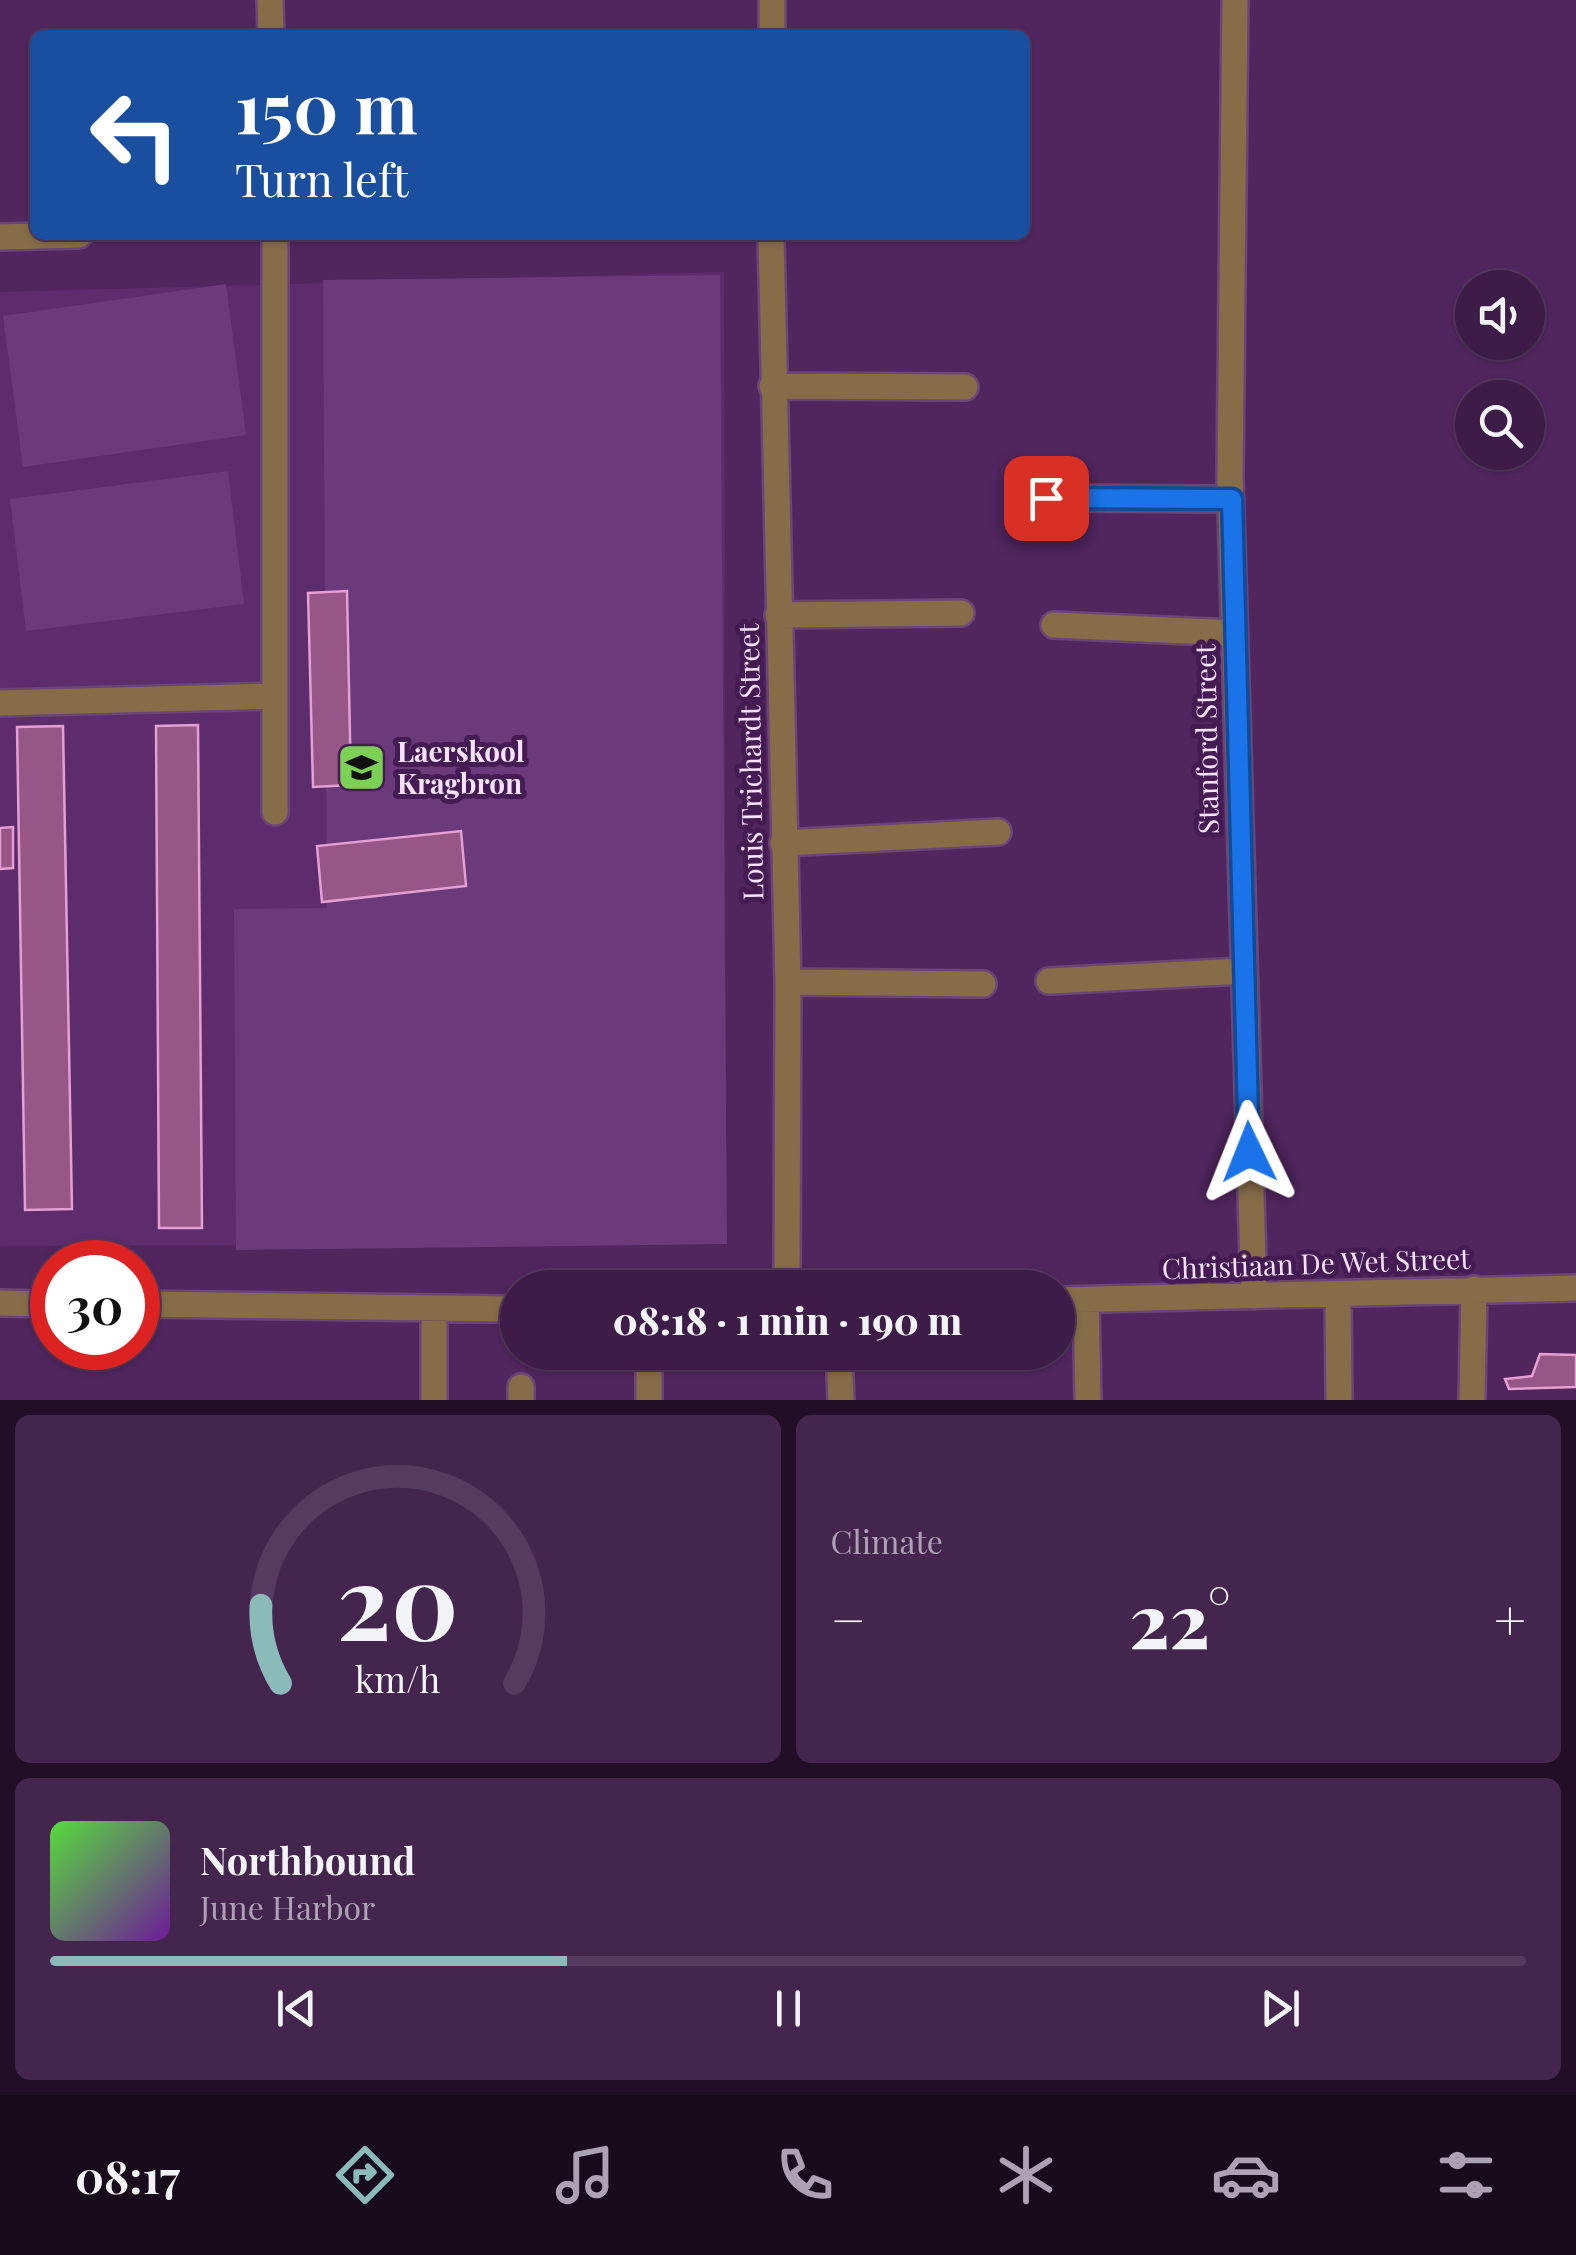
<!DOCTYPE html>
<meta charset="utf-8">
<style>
body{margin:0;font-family:"Playfair Display",serif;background:#44254e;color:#f1f3f6;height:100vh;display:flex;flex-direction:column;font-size:38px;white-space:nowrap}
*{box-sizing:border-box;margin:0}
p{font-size:32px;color:#ada1b4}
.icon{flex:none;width:55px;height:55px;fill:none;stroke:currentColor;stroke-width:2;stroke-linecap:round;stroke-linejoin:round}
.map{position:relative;height:1400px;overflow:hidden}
.drawer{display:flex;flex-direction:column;gap:15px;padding:15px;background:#220f27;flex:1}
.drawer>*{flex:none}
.banner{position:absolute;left:30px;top:30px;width:1000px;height:210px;border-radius:15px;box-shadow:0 2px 8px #0004,0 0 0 2px #563a60;background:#1a4fa0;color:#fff;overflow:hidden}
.buttons{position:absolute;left:1455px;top:270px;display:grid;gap:20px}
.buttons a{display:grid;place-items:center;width:90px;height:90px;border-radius:50%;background:#3d1c47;box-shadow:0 2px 8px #0004,0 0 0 2px #563a60;font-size:50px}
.speed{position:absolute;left:30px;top:1240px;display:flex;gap:20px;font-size:50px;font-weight:700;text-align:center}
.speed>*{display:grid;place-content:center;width:130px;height:130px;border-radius:50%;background:#3d1c47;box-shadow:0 2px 8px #0004,0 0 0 2px #563a60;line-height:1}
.speed .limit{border:15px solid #d22;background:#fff;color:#111}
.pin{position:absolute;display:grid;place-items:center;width:85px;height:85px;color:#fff;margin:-42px;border-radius:20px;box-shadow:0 5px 15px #0006}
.me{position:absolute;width:110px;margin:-55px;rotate:358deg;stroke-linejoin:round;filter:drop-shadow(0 0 8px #0008)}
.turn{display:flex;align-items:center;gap:35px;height:210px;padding:0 40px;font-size:45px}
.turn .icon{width:130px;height:130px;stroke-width:2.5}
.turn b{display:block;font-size:70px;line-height:85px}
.big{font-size:75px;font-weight:800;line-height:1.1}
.drawer .widget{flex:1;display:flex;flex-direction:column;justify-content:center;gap:15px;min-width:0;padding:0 35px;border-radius:15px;background:#44254e}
.drawer .dial{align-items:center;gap:0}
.dial svg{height:260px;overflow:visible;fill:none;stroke:#563a60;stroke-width:7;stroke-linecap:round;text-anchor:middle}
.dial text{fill:#f1f3f6;stroke:none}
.song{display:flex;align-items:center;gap:30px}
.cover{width:120px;height:120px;border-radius:15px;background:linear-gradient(135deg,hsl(110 70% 55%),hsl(280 70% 35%))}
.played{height:10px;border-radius:5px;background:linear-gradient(90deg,#8bbbb9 35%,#563a60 35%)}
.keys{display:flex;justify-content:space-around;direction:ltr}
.heat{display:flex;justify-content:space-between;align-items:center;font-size:55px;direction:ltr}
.drawer .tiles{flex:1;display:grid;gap:15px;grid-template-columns:1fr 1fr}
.widget:last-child{grid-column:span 2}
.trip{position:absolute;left:500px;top:1270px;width:575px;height:100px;border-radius:50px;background:#3d1c47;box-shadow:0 2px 8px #0004,0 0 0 2px #563a60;font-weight:800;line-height:100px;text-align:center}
.tabs{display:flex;height:160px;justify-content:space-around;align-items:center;background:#180b1c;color:#ada1b4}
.tabs .icon{width:70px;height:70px}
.tabs .active{color:#8bbbb9}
.tabs b{font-size:45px;color:#f1f3f6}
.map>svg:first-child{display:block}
.built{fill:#5c2c6c}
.green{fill:#6b3a7b}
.building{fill:#965686;stroke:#e59fd2;stroke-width:2.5}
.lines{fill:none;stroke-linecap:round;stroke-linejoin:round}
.minor-casing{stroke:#6b4478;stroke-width:30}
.minor{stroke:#866d48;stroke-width:25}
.route-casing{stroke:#114b97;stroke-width:25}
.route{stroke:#1a73e8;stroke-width:18}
.labels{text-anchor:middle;stroke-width:10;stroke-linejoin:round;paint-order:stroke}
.street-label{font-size:28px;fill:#f6e2fd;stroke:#451b53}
.poi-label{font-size:28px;font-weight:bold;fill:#f6e2fd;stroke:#451b53;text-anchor:start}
</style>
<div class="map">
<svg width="1576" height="1400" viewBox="0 0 1576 1400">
<rect width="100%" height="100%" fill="#51265f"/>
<path class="built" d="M724,272L726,1244L0,1246V292Z"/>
<path class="green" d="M720,275L727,1244L236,1250L234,909L327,908L323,280Z
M226,284L246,435L23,467L3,316Z
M228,471L244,604L26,631L10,499Z"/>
<path class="building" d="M347,591L351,785L313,787L308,593Z
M198,725L202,1228H159L156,726Z
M63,726L72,1209L25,1210L17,727Z
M13,827V868L0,869V828Z
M461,831L466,886L322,902L317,846Z
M1540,1354L1576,1355V1387L1509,1389L1505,1379L1532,1376Z"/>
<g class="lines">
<defs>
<path id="minor" d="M270,0L271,35
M1235,0L1230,476L1254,1296
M772,35V0
M771,235L788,982L787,1288
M0,237L79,235
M772,386L965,387
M1046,498L1231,499
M778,615L961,613
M1054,625L1234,633
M0,703L275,696
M275,812V235
M783,843L998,832
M1049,981L1243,971
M788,982L983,984
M1338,1294L1339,1400
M1058,1300L1576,1288
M1086,1300L1088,1400
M0,1303L52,1304
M138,1304L518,1309
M649,1352V1400
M839,1352L841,1400
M434,1400V1308
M521,1400V1387
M1472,1400L1474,1289"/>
</defs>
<use href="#minor" class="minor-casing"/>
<use href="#minor" class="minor"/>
</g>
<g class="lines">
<defs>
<path id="route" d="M1046,498L1232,499L1249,1152"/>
</defs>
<use href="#route" class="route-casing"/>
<use href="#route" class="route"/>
</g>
<defs>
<symbol id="school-square" viewBox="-11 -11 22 22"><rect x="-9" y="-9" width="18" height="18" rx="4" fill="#7cd154" stroke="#451b53"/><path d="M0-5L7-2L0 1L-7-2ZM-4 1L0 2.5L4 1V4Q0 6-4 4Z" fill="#111"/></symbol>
</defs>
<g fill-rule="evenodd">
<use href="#school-square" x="334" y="740" width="55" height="55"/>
</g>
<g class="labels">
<g class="street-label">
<text transform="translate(1207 739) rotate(-91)" y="10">Stanford Street</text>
<text transform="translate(751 762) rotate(-91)" y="10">Louis Trichardt Street</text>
<text transform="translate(1316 1264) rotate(-2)" y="10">Christiaan De Wet Street</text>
</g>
<g class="poi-label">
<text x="397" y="762">Laerskool<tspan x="397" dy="32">Kragbron</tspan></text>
</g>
</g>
</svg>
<div class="buttons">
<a><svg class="icon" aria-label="sound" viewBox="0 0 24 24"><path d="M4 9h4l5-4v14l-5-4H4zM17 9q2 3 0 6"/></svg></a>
<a><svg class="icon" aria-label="search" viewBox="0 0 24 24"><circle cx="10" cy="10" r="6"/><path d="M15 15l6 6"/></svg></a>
</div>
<div class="speed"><div class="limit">30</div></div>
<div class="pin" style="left:1046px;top:498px;background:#d93025"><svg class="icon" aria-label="arrive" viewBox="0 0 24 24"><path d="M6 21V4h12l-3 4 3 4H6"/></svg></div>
<svg class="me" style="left:1249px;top:1152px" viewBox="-20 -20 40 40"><path d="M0-17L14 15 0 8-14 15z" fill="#1a73e8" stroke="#fff" stroke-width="4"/></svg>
<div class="trip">08:18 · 1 min · 190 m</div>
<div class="banner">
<div class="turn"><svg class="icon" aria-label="left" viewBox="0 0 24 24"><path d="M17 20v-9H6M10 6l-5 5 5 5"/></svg><div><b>150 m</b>Turn left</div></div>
</div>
</div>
<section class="drawer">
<div class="tiles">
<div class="widget dial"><svg viewBox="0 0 100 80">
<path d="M14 69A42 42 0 1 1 86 69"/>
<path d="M14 69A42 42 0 0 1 8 45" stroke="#8bbbb9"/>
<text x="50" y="56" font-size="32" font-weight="700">20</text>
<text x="50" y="72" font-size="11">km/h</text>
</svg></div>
<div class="widget"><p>Climate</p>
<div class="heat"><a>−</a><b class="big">22°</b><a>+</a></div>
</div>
<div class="widget">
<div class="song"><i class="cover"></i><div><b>Northbound</b><p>June Harbor</p></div></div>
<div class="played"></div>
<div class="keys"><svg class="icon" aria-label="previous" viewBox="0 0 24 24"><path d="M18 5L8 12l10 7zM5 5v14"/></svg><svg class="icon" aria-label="pause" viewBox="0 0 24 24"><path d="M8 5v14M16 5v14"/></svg><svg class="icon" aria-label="next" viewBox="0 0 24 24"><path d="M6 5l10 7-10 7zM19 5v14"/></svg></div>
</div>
</div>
</section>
<nav class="tabs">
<b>08:17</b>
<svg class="icon active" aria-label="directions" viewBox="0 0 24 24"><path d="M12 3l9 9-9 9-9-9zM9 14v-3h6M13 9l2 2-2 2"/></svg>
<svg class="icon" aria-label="music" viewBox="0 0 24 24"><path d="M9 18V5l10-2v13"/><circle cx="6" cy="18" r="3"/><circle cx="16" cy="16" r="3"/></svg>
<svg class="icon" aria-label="phone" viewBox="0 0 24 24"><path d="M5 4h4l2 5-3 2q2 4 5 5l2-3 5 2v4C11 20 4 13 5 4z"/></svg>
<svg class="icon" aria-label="climate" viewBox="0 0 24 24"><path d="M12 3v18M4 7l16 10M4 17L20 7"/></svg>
<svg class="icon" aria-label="car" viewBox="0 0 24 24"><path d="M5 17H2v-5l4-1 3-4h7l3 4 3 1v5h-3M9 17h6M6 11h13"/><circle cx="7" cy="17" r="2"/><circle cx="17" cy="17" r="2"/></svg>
<svg class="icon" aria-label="filters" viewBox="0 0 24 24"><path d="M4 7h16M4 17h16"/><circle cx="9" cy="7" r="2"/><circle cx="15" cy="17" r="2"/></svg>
</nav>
